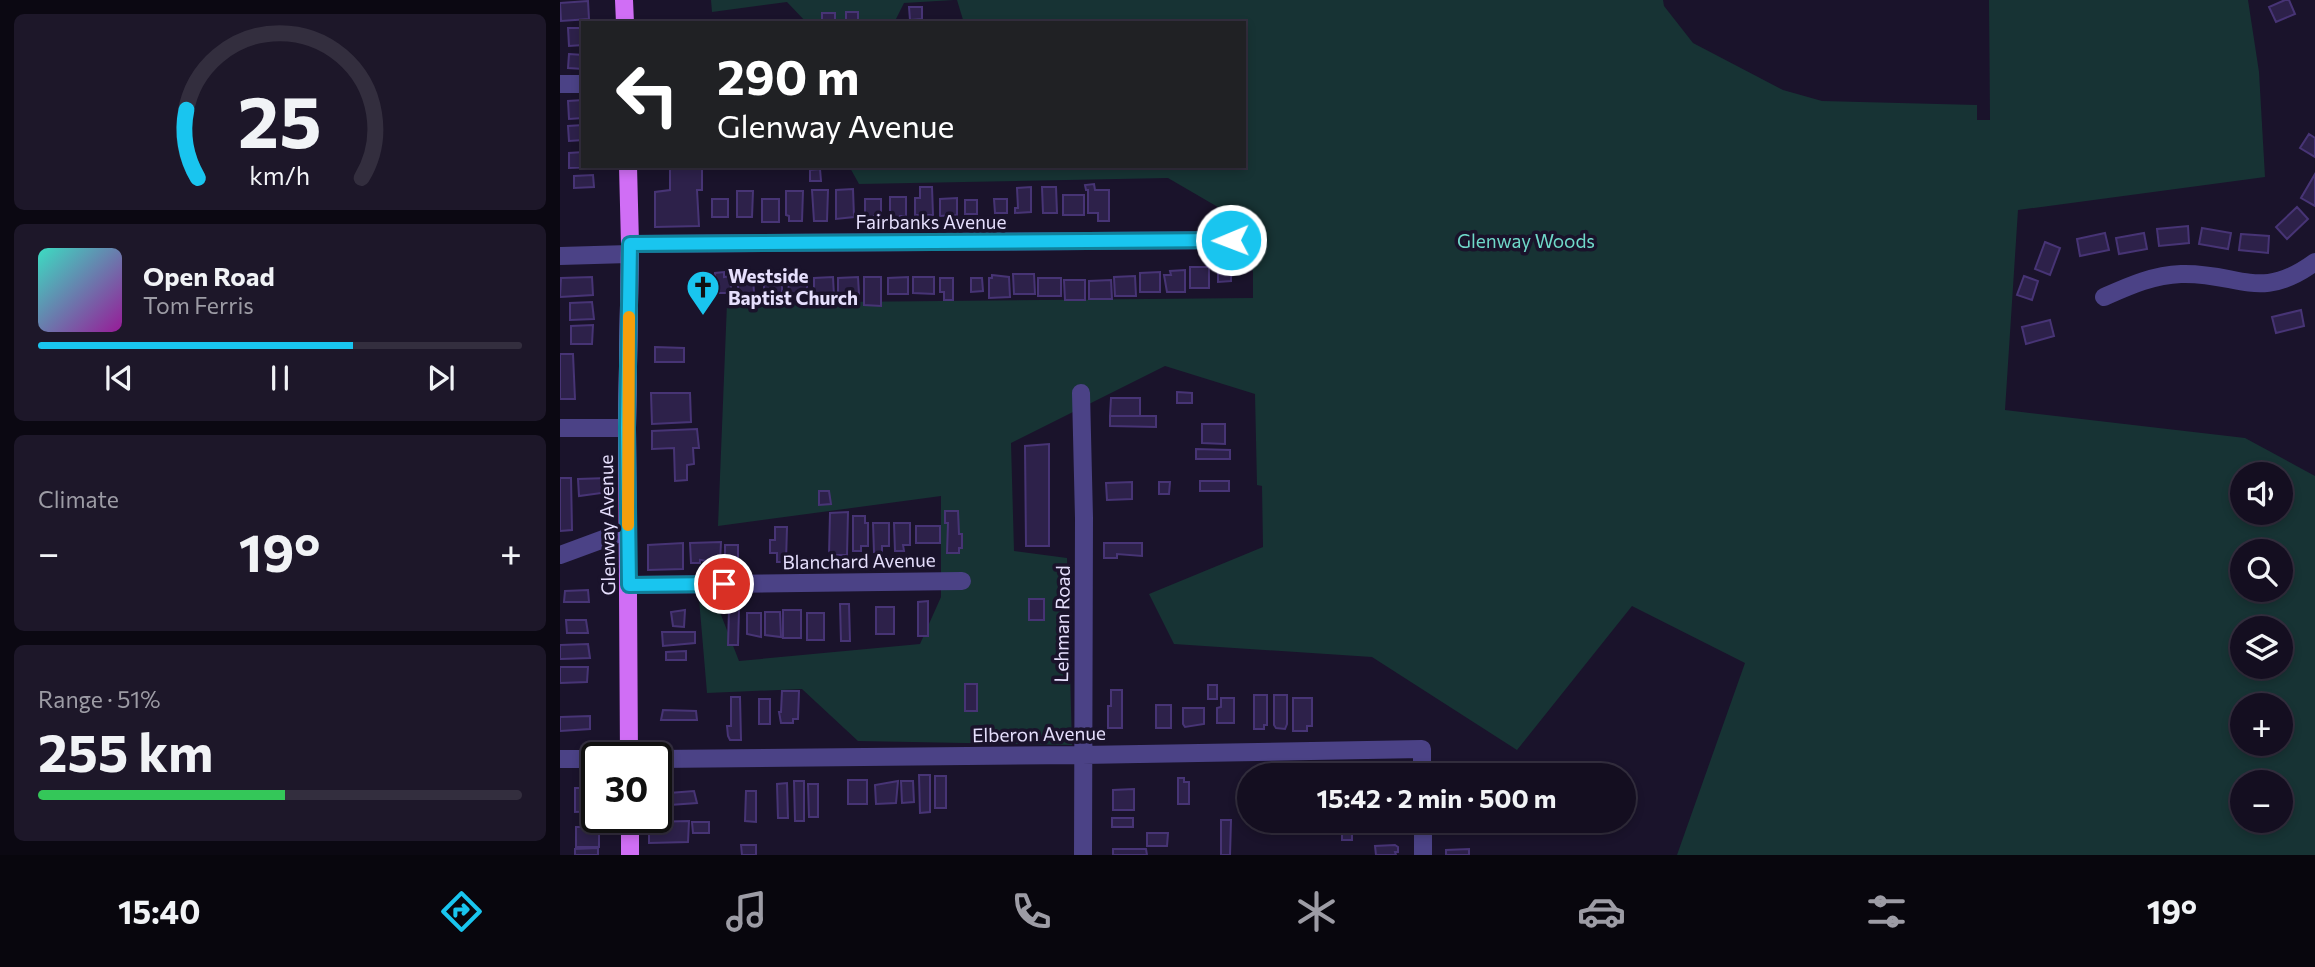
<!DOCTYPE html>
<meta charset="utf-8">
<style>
body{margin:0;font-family:Commissioner,sans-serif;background:#1d1729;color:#f1f3f6;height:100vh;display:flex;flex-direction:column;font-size:26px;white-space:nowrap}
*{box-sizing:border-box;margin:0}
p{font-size:23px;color:#9d9ca5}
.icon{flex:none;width:38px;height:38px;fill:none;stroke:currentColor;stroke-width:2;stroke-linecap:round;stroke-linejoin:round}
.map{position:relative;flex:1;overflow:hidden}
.sheet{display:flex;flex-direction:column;gap:14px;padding:14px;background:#0b0812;width:560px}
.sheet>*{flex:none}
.hud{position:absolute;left:21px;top:21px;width:665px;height:147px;border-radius:0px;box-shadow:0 4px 10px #0003,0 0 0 2px #332e3e;background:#202124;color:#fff;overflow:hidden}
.fabs{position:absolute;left:1670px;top:462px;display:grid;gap:14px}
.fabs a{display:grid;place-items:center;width:63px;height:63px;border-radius:50%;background:#140e20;box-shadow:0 4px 10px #0003,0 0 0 2px #332e3e;font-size:35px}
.speed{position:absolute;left:21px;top:742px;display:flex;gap:14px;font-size:35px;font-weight:700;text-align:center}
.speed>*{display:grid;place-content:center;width:91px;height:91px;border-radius:50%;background:#140e20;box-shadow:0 4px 10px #0003,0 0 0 2px #332e3e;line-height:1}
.speed .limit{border:4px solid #111;border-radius:10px;background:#fff;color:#111}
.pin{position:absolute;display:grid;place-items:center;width:60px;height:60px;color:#fff;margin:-30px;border:4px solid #fff;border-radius:50%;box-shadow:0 2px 7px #0007}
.me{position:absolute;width:77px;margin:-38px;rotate:269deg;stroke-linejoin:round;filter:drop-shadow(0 0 5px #0008)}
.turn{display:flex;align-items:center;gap:24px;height:147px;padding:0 21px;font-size:32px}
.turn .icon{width:91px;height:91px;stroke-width:2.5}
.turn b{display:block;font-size:49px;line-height:60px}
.big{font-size:52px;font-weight:700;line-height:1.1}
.sheet .card{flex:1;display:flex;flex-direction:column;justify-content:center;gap:10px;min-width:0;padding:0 24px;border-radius:10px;background:#1d1729}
.sheet .dial{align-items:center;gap:0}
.dial svg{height:182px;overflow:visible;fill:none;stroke:#332e3e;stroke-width:7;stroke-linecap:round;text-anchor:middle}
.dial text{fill:#f1f3f6;stroke:none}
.song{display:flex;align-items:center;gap:21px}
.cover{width:84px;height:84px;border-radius:10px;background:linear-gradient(135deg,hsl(170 70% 55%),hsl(300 70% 35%))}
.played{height:7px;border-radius:4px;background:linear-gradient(90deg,#19c5ef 65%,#332e3e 65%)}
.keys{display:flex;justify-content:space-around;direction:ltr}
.heat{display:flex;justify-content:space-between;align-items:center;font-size:38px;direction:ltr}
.charge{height:10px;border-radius:5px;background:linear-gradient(90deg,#34c759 51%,#332e3e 0)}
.trip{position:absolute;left:677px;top:763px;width:399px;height:70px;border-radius:35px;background:#140e20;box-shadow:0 4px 10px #0003,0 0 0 2px #332e3e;font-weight:700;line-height:70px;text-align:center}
.dock{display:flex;height:112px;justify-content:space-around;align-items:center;background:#08060d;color:#9d9ca5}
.dock .icon{width:49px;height:49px}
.dock .on{color:#19c5ef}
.dock b{font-size:32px;color:#f1f3f6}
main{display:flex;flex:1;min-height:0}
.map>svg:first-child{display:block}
.green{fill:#173334;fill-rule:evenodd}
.building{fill:#2d214a;stroke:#473475;stroke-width:2}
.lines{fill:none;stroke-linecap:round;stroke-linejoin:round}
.minor{stroke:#4b4286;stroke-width:18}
.major{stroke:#d06ef5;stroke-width:18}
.route-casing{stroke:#10809b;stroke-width:18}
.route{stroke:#19c5ef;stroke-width:12}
.slow{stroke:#f59e0b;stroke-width:12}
.labels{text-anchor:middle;stroke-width:7;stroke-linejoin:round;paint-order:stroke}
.street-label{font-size:19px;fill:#e6dffd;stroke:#1a132b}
.park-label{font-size:19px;fill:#6fd9c9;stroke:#1a132b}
.poi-label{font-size:19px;font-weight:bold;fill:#e6dffd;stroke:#1a132b;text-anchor:start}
</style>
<main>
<section class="sheet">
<div class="card dial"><svg viewBox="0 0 100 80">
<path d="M14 69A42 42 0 1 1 86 69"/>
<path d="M14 69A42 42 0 0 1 9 39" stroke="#19c5ef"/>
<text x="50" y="56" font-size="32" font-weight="700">25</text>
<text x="50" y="72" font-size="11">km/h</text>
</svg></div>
<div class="card">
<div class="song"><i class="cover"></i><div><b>Open Road</b><p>Tom Ferris</p></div></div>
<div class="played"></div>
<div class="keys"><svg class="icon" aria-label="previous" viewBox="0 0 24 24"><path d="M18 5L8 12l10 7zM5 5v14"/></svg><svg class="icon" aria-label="pause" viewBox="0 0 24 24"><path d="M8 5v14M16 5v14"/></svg><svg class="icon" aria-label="next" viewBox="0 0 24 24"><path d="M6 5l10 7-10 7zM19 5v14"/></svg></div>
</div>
<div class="card"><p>Climate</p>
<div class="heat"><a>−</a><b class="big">19°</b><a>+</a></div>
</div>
<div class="card"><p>Range · 51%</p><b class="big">255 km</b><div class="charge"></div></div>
</section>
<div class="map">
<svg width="1755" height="855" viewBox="0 0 1755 855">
<rect width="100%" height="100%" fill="#1a132b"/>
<path class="green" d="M151,0H394L344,3L334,23H247L227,2L152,12Z
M397,0H1103L1104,6L1133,43L1223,90L1262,101L1417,105V120H1430L1429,0H1688L1699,72L1705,177L1458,210L1445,410L1685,438L1755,476V855H1117L1185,663L1072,606L957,750L812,657L614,644L589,594L703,547L702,486L697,485L695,394L605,366L451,443L454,551L507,558L512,745L298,741L242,689L147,693L139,599L156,602L179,661L360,644L381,597V496L158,526L167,303L693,298V272L675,217L608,178L299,184L289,166H684V23H404ZM1682,474H1720V513H1682ZM1682,551H1720V590H1682ZM1682,628H1720V667H1682ZM1682,705H1720V744H1682ZM1682,782H1720V821H1682Z"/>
<path class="building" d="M1725,0H1729L1735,14L1716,22L1709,7Z
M28,1L29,19L1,21L0,3Z
M349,7H362V19L350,20Z
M286,12H298V23H286Z
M262,13H275V23H262Z
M8,28H23V45L9,46Z
M9,54L23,55V69L8,68Z
M23,100V118L9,119L8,101Z
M23,125V140L9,141L8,126Z
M1749,134L1755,138V157L1740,148Z
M23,152V166L36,167L9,168V153Z
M110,166H142V190H137L139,226L95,227V192L110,190Z
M260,169L261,181H250V170Z
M1755,174V206L1741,198Z
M33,175L34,187L14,188V176Z
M534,184L535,190H549V221H538V213H528V190H526L525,185Z
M360,187H372L373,215H355V198H360Z
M471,187V212L455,213V208H458L457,188Z
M482,187H496L497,213H483Z
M293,189L294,217L276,219V190Z
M252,190H268L267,221H254Z
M177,191H193L192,217H177Z
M226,191H243L242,221H229V216L226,215Z
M503,195H524V215H503Z
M330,197H346V216H340L339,220H330Z
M397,198V215L380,216V199Z
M152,199H168V217H152Z
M202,199H219V222H202Z
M305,199H321V216H314V222H305Z
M434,199H447V213H435Z
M405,200H417V214H405Z
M1737,207L1748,219L1727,239L1716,227Z
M1628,226L1629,243L1599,246L1597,229Z
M1642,228L1671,233L1668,249L1639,244Z
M1545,233L1549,250L1520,256L1517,239Z
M1584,233L1587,249L1559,254L1556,238Z
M1681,234L1709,236L1708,253L1679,250Z
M1485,242L1500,248L1490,275L1475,269Z
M630,267H649V288H630Z
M658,268H671V281L658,282Z
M625,270V292H607L604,275H611L610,271Z
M222,271V298H204V272Z
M164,272V277L171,276V293H154L155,273Z
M600,272V292H580V273Z
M453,274H474L475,294H454Z
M432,275L449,277L450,297L429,298V278H432Z
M575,276L576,296H555L554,277Z
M1464,276L1478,281L1472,300L1457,295Z
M32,277L33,295L0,297L1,278Z
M178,277H193L194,293L178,294Z
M228,277H246L248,296H229Z
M273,277L274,296L254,297V278Z
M298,277L299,294H278V278Z
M304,277H321V306L304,305Z
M348,277V294H328V278Z
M353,277H374V294L353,293Z
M380,278H393V300H384V292H380Z
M411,278H422L423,291L411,292Z
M478,278H501V296H478Z
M504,280H525V300H505Z
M551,280L552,299H529V281Z
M32,302L34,319L10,320V303Z
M1741,310L1744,326L1716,333L1712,317Z
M1490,320L1494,336L1466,344L1462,327Z
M33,325L32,344H11V326Z
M95,347L124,348V362H95Z
M0,354H13L15,399H0Z
M617,392L632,393V403H617Z
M91,393H130L131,422L92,424Z
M551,398H580V416H550Z
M550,416H596V427L550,426Z
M642,424H665V444L642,443Z
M137,429L139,448H133L134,464L127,465V480L115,481L114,448L92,449V431Z
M489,444V546H466L465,446Z
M636,449L670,450V459H636Z
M0,478H11L12,530L0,531Z
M47,478L49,492L19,496L18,479Z
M640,481H669V491H640Z
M572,482V499L547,500L546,483Z
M599,482H610L609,494H599Z
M259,491H269L271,504L259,505Z
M385,511H398L399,534H402V548H399V553H387L388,523H385Z
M288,512L287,555H269L270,513Z
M293,516H305V523H308V546H301V551H293Z
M313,523H329V546H322V552H314Z
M334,523H350V545H343L344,551H335Z
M356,526H380V543H356Z
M215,527H227L226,562H217V553H210V540H215Z
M161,542L160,563L140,560V563H131L130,543Z
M123,543V569L88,570V545Z
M544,543H582V556L557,554V558H544Z
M165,545H178V559H165Z
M28,590L29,602H4L5,591Z
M469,599H484V620H469Z
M368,601V636H358V602Z
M280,604H289L290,641H281Z
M316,607H334V634H316Z
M169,609H179L178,645H168Z
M125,610L124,627L113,626L111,612Z
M223,610H241V638H223Z
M205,612H220L221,637L205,635Z
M187,613H201V637L187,634Z
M247,613H264V640H247Z
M6,620H26L28,633H7Z
M102,632H135V643L103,646Z
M28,644L30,658L0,659V645Z
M126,651V660H106V652Z
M0,667H28L27,682L0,683Z
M405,684H417V711H405Z
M648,685H657V699H648Z
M551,690H562V728H548V706H551Z
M222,691H239L238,719H233V723H221L219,712H221Z
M694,695H707V725H704V729H694Z
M714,695H727V724L725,729L716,728L714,725Z
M171,697H180L181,740H170L168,736L167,726H171Z
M661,698H674V723H657V708L661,707Z
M733,698H752V726H747V731H733Z
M199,699H210V724H199Z
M596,705H611V728H596Z
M623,708H644V724L625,727L623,724Z
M103,710L136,711L137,720H101Z
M30,716V729L0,731V717Z
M359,775H370V812L360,813Z
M375,776H386V808H375Z
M618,778H624V782H629V804H618Z
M288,780H307V804H288Z
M234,781H244V821H235Z
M338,781L336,803L316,804L315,785Z
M341,781H353L354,802L342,803Z
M227,783L228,818H218L217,784Z
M248,784H258V817H249Z
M15,788H37V811L15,812Z
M574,789V810H553V790Z
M134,791L137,803L96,806V794Z
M186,791H196V822L185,821Z
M552,818H573V827H552Z
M661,820H671L670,855H661Z
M129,821L128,842L89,843V822Z
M132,822H149V833H133Z
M16,827H39V847H16Z
M782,827H792V840H782Z
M587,833H608L607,846H587Z
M181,845H196V855H182Z
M835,845L838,847V852H835L836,855H816L815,846Z
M38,848V855H15V849Z
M553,849H586L587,855H553Z
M909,849V855H886V850Z"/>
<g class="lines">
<path class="minor" d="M0,84H23
M70,244L671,240
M0,256L69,254
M1544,297C1569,286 1593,275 1621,274C1679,272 1699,303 1755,262
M521,393L524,518L523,855
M0,428H67
M0,555L68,530
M69,585L402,581
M0,759H37
M96,759L522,755L862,749V775
M863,821V855"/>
<path class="major" d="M64,0L65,23
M68,166L70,244L67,428L69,758
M70,817V855"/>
</g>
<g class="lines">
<defs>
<path id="route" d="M164,584L69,585L67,428L70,244L671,240"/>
</defs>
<use href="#route" class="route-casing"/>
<use href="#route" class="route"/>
<path class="slow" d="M68,525L69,317"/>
</g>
<defs>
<symbol id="church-pin" viewBox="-11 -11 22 30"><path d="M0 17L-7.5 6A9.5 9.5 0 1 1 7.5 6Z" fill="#19c5ef" stroke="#1a132b"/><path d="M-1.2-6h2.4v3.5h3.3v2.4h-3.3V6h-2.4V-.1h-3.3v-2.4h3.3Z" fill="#111"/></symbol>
</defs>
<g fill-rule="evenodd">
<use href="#church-pin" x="124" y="268" width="38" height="52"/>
</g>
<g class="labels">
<g class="street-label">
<text x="371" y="229">Fairbanks Avenue</text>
<text transform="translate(47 525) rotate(-91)" y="7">Glenway Avenue</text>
<text transform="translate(299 561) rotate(-1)" y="7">Blanchard Avenue</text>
<text transform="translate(502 624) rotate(-89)" y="7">Lehman Road</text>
<text transform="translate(479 734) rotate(-1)" y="7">Elberon Avenue</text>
</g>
<g class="park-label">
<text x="966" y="248">Glenway Woods</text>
</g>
<g class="poi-label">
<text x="168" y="283">Westside<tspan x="168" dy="22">Baptist Church</tspan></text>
</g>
</g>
</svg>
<div class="fabs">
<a><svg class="icon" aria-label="sound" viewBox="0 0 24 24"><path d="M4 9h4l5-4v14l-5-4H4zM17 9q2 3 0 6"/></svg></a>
<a><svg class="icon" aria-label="search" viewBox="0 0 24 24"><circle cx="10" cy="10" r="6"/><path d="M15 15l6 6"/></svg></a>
<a><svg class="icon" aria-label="layers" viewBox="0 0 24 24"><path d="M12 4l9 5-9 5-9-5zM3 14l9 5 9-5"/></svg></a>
<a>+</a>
<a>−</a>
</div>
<div class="speed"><div class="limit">30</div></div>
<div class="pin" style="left:164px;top:584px;background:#d93025"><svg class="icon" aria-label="arrive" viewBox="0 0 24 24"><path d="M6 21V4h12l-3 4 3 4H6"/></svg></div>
<svg class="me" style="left:671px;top:240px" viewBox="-20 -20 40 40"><circle r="17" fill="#19c5ef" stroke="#fff" stroke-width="3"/><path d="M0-11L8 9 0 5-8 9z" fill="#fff"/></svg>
<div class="trip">15:42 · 2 min · 500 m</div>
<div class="hud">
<div class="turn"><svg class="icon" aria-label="left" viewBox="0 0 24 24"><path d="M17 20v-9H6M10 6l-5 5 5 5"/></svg><div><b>290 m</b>Glenway Avenue</div></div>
</div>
</div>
</main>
<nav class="dock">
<b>15:40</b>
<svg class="icon on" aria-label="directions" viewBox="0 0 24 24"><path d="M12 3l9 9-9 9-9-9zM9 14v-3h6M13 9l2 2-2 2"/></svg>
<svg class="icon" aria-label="music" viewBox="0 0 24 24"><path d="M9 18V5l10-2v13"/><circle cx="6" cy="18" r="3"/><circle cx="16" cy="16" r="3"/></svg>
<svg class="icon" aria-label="phone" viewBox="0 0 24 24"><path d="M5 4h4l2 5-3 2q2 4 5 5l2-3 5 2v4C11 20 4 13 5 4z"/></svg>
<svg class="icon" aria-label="climate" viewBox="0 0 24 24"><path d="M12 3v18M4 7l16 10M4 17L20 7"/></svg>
<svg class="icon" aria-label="car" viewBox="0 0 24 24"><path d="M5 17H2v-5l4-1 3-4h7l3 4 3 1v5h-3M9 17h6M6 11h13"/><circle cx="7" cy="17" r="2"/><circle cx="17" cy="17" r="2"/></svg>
<svg class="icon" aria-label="filters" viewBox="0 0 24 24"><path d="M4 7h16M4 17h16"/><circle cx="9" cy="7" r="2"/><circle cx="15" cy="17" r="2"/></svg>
<b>19°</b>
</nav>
